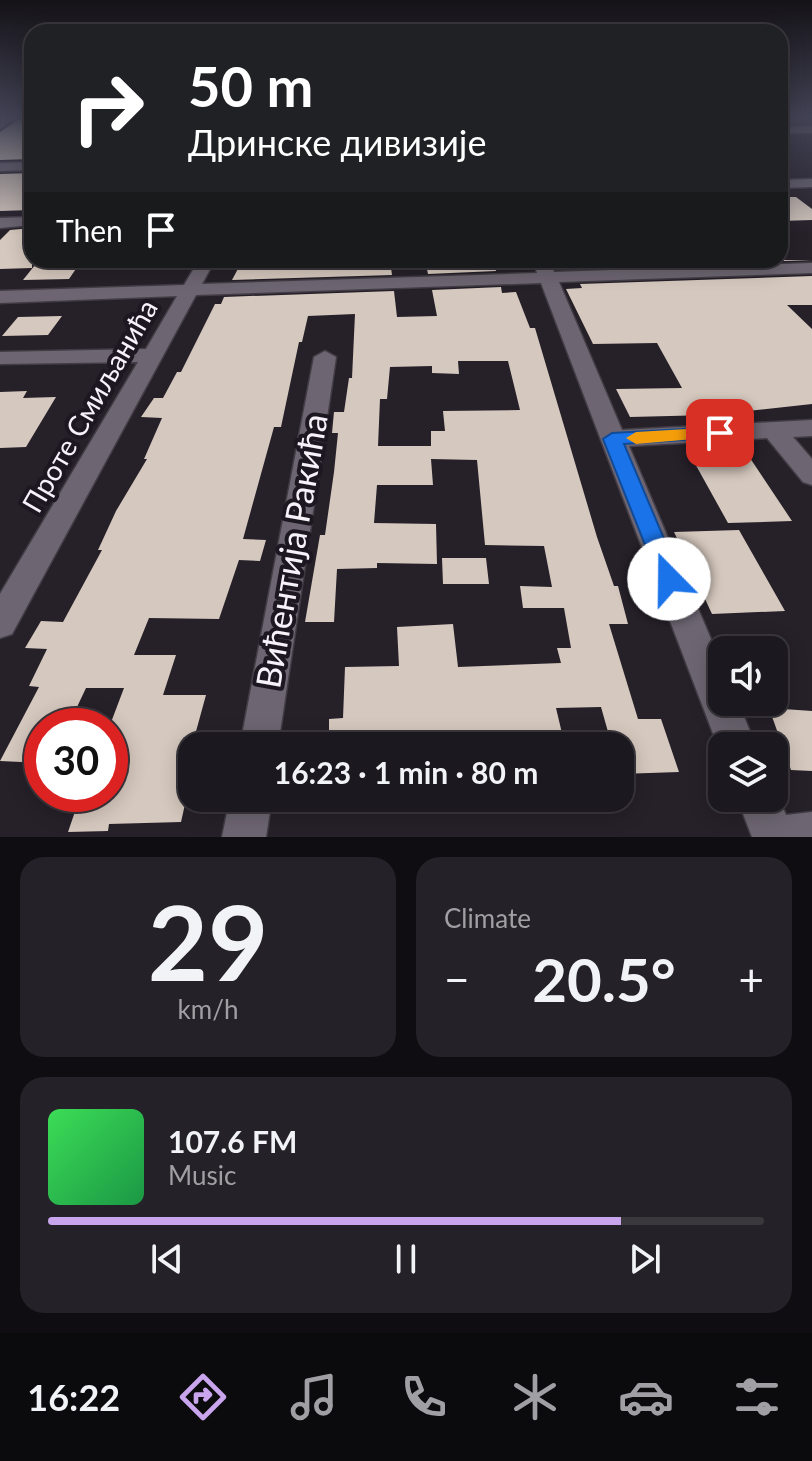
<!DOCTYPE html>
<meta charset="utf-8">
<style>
body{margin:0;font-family:Lato,sans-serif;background:#252128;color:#f1f3f6;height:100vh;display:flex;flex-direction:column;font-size:30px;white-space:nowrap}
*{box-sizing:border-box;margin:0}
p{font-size:26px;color:#a0a0a4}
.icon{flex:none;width:44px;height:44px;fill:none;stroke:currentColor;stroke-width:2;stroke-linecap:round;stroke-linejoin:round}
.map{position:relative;height:837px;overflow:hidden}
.panel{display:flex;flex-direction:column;gap:20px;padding:20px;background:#0f0d11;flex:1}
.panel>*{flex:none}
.hud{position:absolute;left:24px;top:24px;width:764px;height:244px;border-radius:24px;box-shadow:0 4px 20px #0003,0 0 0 2px #3a373d;background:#202124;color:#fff;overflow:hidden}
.fabs{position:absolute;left:708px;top:636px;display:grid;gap:16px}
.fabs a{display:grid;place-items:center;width:80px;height:80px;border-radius:16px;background:#1c181f;box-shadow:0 4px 20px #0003,0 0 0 2px #3a373d;font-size:40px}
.speed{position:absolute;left:24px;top:708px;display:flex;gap:16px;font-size:40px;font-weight:700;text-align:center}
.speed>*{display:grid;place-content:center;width:104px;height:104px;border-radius:50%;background:#1c181f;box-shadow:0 4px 20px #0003,0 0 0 2px #3a373d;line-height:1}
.speed .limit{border:12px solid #d22;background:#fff;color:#111}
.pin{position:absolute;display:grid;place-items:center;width:68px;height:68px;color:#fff;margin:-34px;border-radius:16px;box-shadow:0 4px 12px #0006}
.me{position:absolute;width:88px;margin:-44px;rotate:338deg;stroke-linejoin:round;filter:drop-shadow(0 0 6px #0008)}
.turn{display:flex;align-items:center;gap:28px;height:168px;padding:0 32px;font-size:36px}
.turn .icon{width:104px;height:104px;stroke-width:2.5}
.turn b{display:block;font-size:56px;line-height:68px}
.then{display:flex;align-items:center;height:76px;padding:0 32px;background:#0003;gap:16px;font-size:30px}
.big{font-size:60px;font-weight:700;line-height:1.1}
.panel .widget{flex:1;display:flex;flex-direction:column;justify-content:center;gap:12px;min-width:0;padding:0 28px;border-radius:24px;background:#252128}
.panel .dial{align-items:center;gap:0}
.dial b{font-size:104px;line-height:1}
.song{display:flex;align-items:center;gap:24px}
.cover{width:96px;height:96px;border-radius:12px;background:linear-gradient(135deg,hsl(130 70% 55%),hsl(140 70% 35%))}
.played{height:8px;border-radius:4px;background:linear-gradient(90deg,#c9a5ee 80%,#3a373d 80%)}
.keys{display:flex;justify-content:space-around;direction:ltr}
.heat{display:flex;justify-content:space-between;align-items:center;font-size:44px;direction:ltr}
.panel .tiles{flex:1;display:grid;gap:20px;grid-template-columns:1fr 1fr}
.widget:last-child{grid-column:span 2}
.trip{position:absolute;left:178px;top:732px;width:456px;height:80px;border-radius:24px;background:#1c181f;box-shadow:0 4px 20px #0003,0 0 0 2px #3a373d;font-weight:700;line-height:80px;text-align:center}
.dock{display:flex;height:128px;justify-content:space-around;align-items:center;background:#0b0a0c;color:#a0a0a4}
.dock .icon{width:56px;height:56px}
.dock .selected{color:#c9a5ee}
.dock b{font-size:36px;color:#f1f3f6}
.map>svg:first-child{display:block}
.building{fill:#d5c8be;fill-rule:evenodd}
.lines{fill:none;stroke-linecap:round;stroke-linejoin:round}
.minor-casing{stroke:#423c45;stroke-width:3}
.minor{fill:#6d6672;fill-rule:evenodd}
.route{fill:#1a73e8;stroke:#114b97;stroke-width:2}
.slow{fill:#f59e0b}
.labels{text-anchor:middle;stroke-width:8;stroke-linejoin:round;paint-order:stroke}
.street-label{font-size:28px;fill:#f6f2f9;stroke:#1c1720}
.near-street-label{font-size:34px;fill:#f6f2f9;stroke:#1c1720}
</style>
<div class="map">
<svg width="812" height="837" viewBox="0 0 812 837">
<rect width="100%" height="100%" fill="#262029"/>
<path class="building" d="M21,118H32V159L0,160V132Z
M32,173V214H26L31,210L0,211V174Z
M780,197H796L812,209V220L780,221Z
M32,228V268L0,269V240L10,230Z
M39,260H82L69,279L23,280Z
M323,260H390L392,275L232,280L241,263Z
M425,260H493L496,271L428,274Z
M567,260H812L572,268Z
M812,276V305H787L812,329V404L710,415L630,417L616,389L682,388L657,343L593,344L566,289L582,288L580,284Z
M501,287L502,293L516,292L530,328H535L597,537L614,586H618L628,624H609L638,719H661L679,772L620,774V746H612L601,707L556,708L565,746H329V719L343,718L345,667L399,666L397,627L453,624L458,667L561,663L557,648H571L564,608H523L520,586L552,587L544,546L485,545L477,460L431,459L433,485H377L374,523L436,524L437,564L377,563V568L337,569L334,622H305L320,535H325L334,472L338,433H332L334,412H344L349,378H352L355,314L308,316L302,342H299L281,427H274L243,539L266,540L260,561L239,560L219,619L149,618L134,655H176L163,695H206L192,746V773L181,822L109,824L108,831L68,832L81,794H110V725L124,688H86L68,726H42V763L0,761L39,687L29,686L47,649L25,648L41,621L63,622L102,550H98L116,511L147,459H144L162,418L141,417L154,398H163L177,372H181L215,304H221L224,297L394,291L397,317L437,316L432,290ZM458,361H508L520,410L443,411L445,431H431V457V446H378L380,399H387L390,367L432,366V373L459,374Z
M62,316L48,335L2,336L18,317Z
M27,391L23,398L56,397L26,447L0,448V392Z
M750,458L792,521L728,523L693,460Z
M739,530L785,611L712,614L674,532Z
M442,558H486L489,584H443Z
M769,708L812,711V771L791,770Z"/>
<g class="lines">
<defs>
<path id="minor" d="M2,118H13L0,129V120Z
M780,127H812V133H780Z
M32,162V170L0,171V163Z
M812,179V187L780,188V180Z
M32,217V225L0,228V218Z
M199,260H215L202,284L537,273L533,260H549L554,272L812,263V273L559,282L622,430L812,420V436L793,437L812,459V485L803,482L767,438L629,446L722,665V702H738L756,746H722V757L541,283L196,295L12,634L0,638V594L138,362L0,364V352L146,349L177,296L0,303V291L184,285Z
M325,351L336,357L278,746H240L314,357Z
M774,787L786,815L812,812V837H752L737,798H774Z
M230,798H272L266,837H222Z"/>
</defs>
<use href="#minor" class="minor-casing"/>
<use href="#minor" class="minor"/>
</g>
<linearGradient id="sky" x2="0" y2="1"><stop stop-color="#151217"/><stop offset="0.5" stop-color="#414254"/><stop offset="1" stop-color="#414254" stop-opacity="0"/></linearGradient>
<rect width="812" height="235" fill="url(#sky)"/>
<path class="route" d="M720,427L727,429L730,433L727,437L624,444L681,579L677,585L669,588L661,585L603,439L612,433Z"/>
<path class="slow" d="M687,429L694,431L697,435L694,439L636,444L626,438L636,432Z"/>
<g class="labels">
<g class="street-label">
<text transform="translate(90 406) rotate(-60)" y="10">Проте Смиљанића</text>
</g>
<g class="near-street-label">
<text transform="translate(292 551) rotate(-80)" y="12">Вићентија Ракића</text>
</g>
</g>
</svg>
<div class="fabs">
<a><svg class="icon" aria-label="sound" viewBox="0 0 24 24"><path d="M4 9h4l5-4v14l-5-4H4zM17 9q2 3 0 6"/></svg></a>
<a><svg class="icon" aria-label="layers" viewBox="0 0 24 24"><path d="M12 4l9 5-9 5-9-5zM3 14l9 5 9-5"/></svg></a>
</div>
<div class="speed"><div class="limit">30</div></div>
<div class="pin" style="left:720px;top:433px;background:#d93025"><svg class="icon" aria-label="arrive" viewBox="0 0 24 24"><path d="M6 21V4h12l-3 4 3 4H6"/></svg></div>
<svg class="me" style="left:669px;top:579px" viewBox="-20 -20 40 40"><circle r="19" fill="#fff"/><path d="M0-13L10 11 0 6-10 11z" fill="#1a73e8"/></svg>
<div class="trip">16:23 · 1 min · 80 m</div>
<div class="hud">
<div class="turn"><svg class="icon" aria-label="right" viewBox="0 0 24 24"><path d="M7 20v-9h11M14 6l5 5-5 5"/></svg><div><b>50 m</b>Дринске дивизије</div></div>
<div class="then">Then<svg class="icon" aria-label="arrive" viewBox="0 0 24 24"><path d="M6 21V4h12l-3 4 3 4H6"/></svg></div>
</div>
</div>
<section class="panel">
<div class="tiles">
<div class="widget dial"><b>29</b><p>km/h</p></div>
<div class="widget"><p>Climate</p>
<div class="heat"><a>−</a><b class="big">20.5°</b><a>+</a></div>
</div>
<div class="widget">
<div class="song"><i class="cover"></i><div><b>107.6 FM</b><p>Music</p></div></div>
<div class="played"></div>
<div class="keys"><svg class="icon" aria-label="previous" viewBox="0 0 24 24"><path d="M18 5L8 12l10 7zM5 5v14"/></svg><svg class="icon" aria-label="pause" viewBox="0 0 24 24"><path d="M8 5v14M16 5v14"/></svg><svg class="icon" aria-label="next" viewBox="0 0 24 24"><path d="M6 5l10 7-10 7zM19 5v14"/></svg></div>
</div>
</div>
</section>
<nav class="dock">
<b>16:22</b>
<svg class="icon selected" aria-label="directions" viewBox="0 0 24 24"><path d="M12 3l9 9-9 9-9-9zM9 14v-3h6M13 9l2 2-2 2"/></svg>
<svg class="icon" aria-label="music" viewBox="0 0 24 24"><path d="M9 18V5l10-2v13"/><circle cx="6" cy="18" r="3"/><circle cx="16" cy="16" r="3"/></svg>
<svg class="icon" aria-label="phone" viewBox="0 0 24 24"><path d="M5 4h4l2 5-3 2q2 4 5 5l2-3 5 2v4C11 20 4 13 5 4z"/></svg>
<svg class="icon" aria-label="climate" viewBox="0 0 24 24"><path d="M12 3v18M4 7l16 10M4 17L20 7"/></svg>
<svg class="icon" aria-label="car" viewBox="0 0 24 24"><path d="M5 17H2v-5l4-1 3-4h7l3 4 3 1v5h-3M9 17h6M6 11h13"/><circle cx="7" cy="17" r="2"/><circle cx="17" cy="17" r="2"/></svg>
<svg class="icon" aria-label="filters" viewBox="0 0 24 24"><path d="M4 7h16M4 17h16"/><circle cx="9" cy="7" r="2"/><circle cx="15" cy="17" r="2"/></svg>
</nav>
